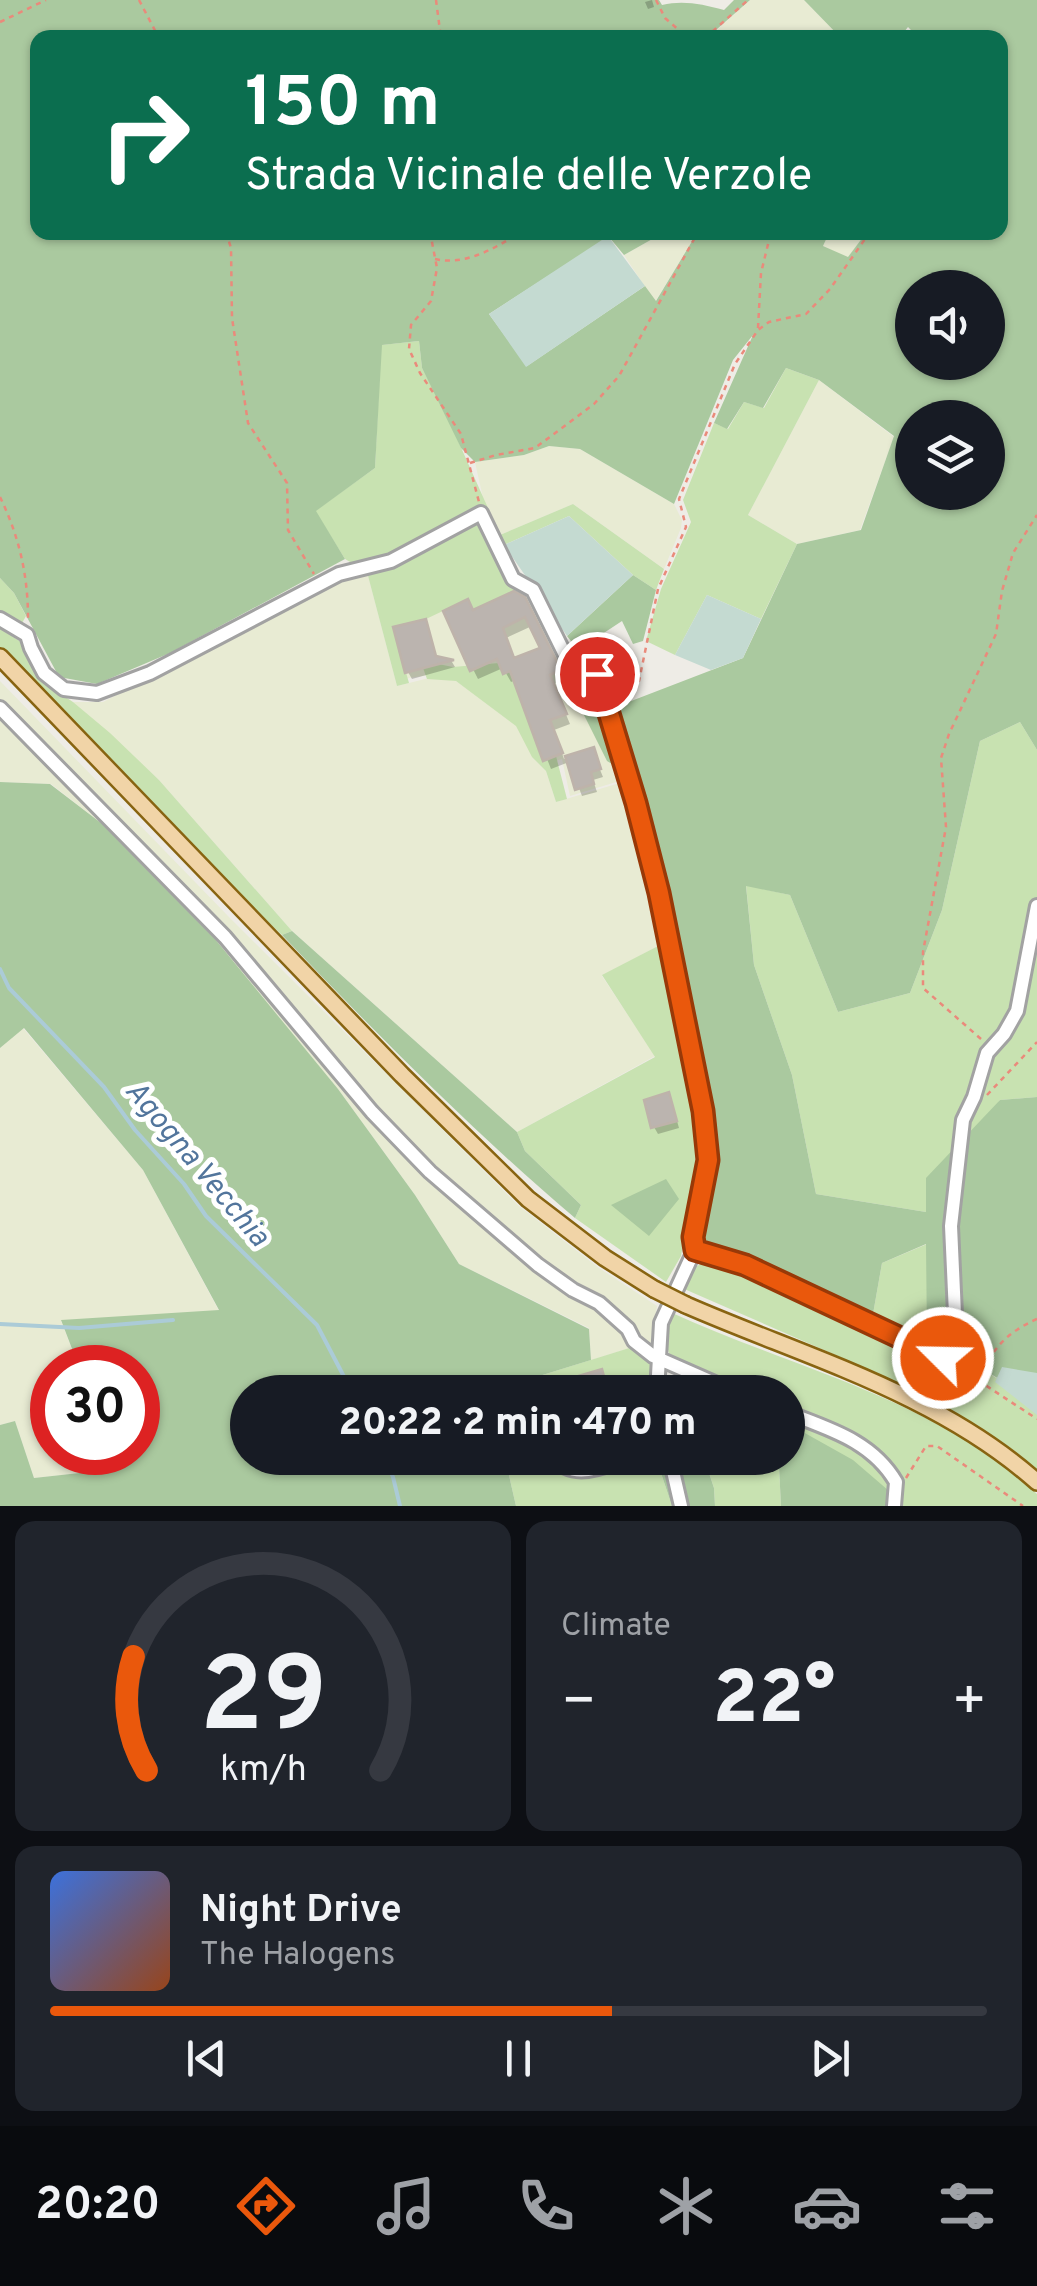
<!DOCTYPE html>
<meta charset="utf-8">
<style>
body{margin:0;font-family:Overpass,sans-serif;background:#20242c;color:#f1f3f6;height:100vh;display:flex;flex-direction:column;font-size:38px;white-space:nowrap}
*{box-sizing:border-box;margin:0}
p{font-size:32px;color:#9ea1a6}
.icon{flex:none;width:55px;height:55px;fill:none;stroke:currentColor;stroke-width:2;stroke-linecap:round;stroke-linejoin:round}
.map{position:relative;height:1506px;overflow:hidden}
.sheet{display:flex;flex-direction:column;gap:15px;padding:15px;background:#0d0f14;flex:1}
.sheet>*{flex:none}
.hud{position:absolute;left:30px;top:30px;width:978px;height:210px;border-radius:20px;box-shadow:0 2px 8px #0004;background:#0b6e4f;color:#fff;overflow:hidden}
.buttons{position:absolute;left:895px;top:270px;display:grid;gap:20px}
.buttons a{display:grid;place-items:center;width:110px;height:110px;border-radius:50%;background:#171b24;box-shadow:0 2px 8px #0004;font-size:50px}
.speed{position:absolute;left:30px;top:1345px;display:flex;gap:20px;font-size:50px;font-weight:700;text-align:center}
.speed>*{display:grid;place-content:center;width:130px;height:130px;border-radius:50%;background:#171b24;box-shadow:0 2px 8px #0004;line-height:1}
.speed .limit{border:15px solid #d22;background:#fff;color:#111}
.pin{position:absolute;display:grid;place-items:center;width:85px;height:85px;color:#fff;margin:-42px;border:5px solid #fff;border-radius:50%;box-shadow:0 2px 10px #0007}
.me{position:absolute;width:110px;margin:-55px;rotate:293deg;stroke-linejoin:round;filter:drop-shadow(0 0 8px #0008)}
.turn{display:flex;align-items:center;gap:35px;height:210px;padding:0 50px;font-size:45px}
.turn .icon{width:130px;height:130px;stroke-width:2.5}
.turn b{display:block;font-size:70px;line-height:85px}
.big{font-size:75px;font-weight:800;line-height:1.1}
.sheet .tile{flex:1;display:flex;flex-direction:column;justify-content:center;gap:15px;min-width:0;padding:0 35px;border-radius:20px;background:#20242c}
.sheet .dial{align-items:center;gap:0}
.dial svg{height:260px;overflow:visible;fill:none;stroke:#363941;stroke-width:7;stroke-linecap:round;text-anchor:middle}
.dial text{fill:#f1f3f6;stroke:none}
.song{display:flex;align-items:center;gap:30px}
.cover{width:120px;height:120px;border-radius:15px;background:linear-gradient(135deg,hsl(220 70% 55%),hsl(20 70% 35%))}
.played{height:10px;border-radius:5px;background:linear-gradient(90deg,#ea580c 60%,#363941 60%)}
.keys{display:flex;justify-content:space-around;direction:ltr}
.heat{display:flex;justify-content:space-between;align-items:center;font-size:55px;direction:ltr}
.sheet .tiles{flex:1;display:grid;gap:15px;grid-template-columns:1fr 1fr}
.tile:last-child{grid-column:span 2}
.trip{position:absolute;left:230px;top:1375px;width:575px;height:100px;border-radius:50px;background:#171b24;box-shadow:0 2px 8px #0004;font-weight:800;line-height:100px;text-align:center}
.menu{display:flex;height:160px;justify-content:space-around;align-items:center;background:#090b0e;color:#9ea1a6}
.menu .icon{width:70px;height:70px}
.menu .selected{color:#ea580c}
.menu b{font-size:45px;color:#f1f3f6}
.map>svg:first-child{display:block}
.farmland{fill:#e8ebd3}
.grass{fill:#c8e2b1}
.forest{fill:#aac99f;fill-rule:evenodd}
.wetland{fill:#c4dad1}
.shadow{fill:#0003;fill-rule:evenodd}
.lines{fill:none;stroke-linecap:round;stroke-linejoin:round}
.stream{stroke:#abcbd7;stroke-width:4}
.building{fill:#bbb4af;stroke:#beb3aa;stroke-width:2.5;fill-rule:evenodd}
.minor-casing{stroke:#a2a2a2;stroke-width:18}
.major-casing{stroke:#886411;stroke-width:20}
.path{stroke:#ea8a7b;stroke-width:2.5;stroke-dasharray:5 5;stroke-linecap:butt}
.minor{stroke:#fff;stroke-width:12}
.major{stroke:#f1d4a7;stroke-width:15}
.major-bridge-casing{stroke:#886411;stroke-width:20;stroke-linecap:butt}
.major-bridge{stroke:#f1d4a7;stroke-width:15}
.route-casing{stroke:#983908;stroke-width:25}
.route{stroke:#ea580c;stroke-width:18}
.labels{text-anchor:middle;stroke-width:10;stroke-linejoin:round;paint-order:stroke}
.water-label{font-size:30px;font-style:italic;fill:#52759c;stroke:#fff}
</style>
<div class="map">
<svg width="1037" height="1506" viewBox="0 0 1037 1506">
<rect width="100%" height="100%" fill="#eeece6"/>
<path class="farmland" d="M750,0H804L840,37L708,38Z
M663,233H697L655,302L624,255Z
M829,233H866L848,258L823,246Z
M819,380L894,437L860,530L797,544L748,515Z
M549,446L580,449L674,504L682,520L681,528L664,569L573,504L500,535L483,498L475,462L524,455Z
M478,527L529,593L575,679L594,678L623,780L570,796L562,759L542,765L532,757L546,771L556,802L623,782L640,849L658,946L602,976L655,1056L517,1132L292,931L159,780L73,702H103L340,581L367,572L397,686L433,677L456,681L489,704L461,670L403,679L372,573Z
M0,681L229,917L519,1206L599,1268L657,1306L651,1342L591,1360L589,1328L459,1264L415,1195L338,1089L215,939L101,823L51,784L0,782Z
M23,1028L143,1170L219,1311L61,1321L79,1367L52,1368V1452L111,1453L117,1469L34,1478L15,1421L0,1425V1048Z"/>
<path class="grass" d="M419,341L422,368L451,425L500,535L573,504L664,569L656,590L633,575L569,516L504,545L523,586L473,610L468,599L426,619L393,627L409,683L397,686L367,572L345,559L315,511L375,468L381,345Z
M786,368L819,380L748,515L797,544L761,619L707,595L675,655L646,641L661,589L691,522L683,500L714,423L728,429L744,402L764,408Z
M0,578L14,593L26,616L21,625L0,615Z
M0,628L21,642L47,685L73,702L110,733L159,780L292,931L282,935L222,879L0,650Z
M499,663L503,674L510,671L544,760L556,756L567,799L556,802L546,771L532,757L516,726L456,681L427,679L423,668L438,664L453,667Z
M1020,722L1037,750V1097L1000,1100L926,1212L816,1194L792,1075L754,965L746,885L790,895L838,1012L910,993L942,910L980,741Z
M658,946L675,995L699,1151L681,1256L666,1282L575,1218L581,1205L525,1151L517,1132L655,1057L602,975Z
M927,1244V1339L895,1328L873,1314L882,1263Z
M709,1260L790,1291L946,1372L956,1364V1353L1037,1403V1471L983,1430L879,1374L682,1288L693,1268Z
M670,1312C794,1369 934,1398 1037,1494V1506H894L803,1432L788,1435V1392H684C673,1358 660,1350 670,1312Z
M639,1345L653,1356L652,1385L640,1392H530L536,1377Z
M505,1458H656L672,1506H516Z
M704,1458H773L779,1467L781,1506H715L714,1488Z"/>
<path class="forest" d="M0,0H659L662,5C683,0 702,4 724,10L734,0H750L708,37L38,38V232L663,233L624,255L609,237L489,314L527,366L645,286L656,301L697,233H829L823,246L848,257L866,233L1000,232V38L918,37L908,27L900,37H840L804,0H1037V750L1020,722L980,741L942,910L910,993L838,1012L790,895L746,886L754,965L792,1075L816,1194L926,1212V1178L1000,1100L1037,1097V1403L951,1349L927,1339L926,1244L882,1263L873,1314L799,1280L703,1243L701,1231L711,1160L691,1014L666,892L626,735H616L617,767L607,761L570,687L588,683L600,713L743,658L797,544L861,530L894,436L819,380L786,368L763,408L744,402L727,429L714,423L753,335L733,360L674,504L580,449L549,446L524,455L475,462L461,448L422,368L419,341L382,345L375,468L316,511L345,559L170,653L97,684L59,677L14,593L0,578ZM912,288H988V362H912ZM912,418H988V492H912Z
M633,575L656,590L643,641L633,644L622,621L578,650L567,636Z
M0,782L50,784L101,823L215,939L338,1089L415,1195L459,1264L589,1329L591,1360L536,1377L530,1392H248V1458H505L516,1506H0V1425L15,1421L34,1478L116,1469L111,1453L138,1452V1368L79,1367L61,1320L219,1310L143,1170L24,1028L0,1048Z
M292,931L517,1132L525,1151L581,1205L575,1218C471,1130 376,1033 282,935Z
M666,1179L679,1199L649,1236L611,1205Z
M803,1432L853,1460L896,1497L894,1506H781L779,1467L773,1458H788V1435Z
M656,1458H704L714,1488L715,1506H672Z"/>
<path class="wetland" d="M608,236L645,286L526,367L489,314Z
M569,516L633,575L567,636L504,545Z
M707,595L761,619L743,658L711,670L675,655Z
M1002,1367L1037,1373V1415L995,1382Z"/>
<path class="shadow" d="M652,0L654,7L648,9L645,2Z
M530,610L564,680L553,684L570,724L554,730L564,759L592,750L603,777L593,780L597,792L582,796L569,762L551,769L516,680L511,682L503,668L478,679L473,669V613ZM532,626L544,650L515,660L506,638Z
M425,621L437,658L452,662L455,667L412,679L408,672Z
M672,1103L679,1128L658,1134L654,1127Z
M605,1380L608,1391L604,1392H544L543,1389Z"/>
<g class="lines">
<path class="stream" d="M0,969L9,988L104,1087L135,1130L184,1184L206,1216L317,1325L352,1392
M0,1324L79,1328L173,1320
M384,1458L393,1477L400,1506"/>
</g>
<path class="building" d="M514,591L525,597L561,670L550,675L567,714L550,720L563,753L543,761L510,671L503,674L497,659L470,671L443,611L468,599L473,610ZM525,617L540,648L514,658L503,628Z
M426,619L436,656L454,660L405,673L393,627Z
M594,747L601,769L591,772L594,784L575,790L565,756Z
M669,1092L677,1121L651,1128L644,1100Z
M602,1369L606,1384L575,1392H531V1390Z"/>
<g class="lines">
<defs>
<path id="minor" d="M0,619L27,635L31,648L44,673L64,689L97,693L150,673L339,574L391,561L481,513L513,579L533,590L574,673L597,674L659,893L703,1111L708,1160L693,1237L695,1249
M0,708L225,937L372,1112L430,1172L538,1265L573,1290L599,1303L628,1329L634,1341L653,1356L735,1392
M629,1392L655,1384
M657,1392L661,1323L695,1249L745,1265L943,1358L956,1336L951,1226L963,1120L974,1097L987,1053L1004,1034L1017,1011L1037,906
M788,1413C829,1429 872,1441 896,1482L894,1506
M555,1458C571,1480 604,1468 624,1458
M670,1458L681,1506"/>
<path id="major" d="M0,657L402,1075L528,1199L605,1258L654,1289
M686,1305C805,1357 937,1393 1037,1482"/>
</defs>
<use href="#minor" class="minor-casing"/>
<use href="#major" class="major-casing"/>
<path class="path" d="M139,0L159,38
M436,0L441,38
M656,0L665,18L688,38
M0,22L46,0
M705,38L748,0
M226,232L231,248L232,318L248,423L287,483L288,530L314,574
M430,232L437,268L431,301L411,325L409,349L420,373L461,434L479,502
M435,259C466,266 495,248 521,232
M758,328L761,273L771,232
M470,463L496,455L535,448L594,404L619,376L698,232
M0,497C19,536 28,575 28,618
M615,698L632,692L639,681L658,589L686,527L679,499L735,364L758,330L769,322L806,314L830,289L870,232
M981,1039L923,988V952L946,827L941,758L949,734L996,634L1002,591L1013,553L1037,515
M987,1095L1037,1042
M953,1364L1037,1419
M981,1379C991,1348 1008,1332 1037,1319
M906,1478L926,1446H937L1023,1506"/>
<use href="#minor" class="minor"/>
<use href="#major" class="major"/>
<defs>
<path id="major-bridge" d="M654,1289L686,1305"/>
</defs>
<use href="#major-bridge" class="major-bridge-casing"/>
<use href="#major-bridge" class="major-bridge"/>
</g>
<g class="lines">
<defs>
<path id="route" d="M597,674L636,803L659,893L703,1111L708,1160L693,1237L695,1250L745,1265L943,1358"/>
</defs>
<use href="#route" class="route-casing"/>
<use href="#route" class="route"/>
</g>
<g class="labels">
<g class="water-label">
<text transform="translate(198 1163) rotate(50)" y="10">Agogna Vecchia</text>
</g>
</g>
</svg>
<div class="buttons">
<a><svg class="icon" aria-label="sound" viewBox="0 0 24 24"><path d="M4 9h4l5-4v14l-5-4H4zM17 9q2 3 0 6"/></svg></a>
<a><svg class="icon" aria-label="layers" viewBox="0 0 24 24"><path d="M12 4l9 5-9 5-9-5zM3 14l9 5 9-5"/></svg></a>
</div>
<div class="speed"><div class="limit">30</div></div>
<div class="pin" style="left:597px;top:674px;background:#d93025"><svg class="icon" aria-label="arrive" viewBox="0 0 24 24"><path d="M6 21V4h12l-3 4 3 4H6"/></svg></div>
<svg class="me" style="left:943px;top:1358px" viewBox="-20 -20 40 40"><circle r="17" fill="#ea580c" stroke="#fff" stroke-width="3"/><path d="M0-11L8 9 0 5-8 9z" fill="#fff"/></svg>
<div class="trip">20:22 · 2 min · 470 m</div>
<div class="hud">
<div class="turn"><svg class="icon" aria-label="right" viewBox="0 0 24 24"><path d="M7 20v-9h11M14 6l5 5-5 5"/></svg><div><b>150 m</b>Strada Vicinale delle Verzole</div></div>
</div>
</div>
<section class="sheet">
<div class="tiles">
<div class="tile dial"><svg viewBox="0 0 100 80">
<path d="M14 69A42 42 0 1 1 86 69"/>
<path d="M14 69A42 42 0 0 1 10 34" stroke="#ea580c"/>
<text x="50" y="56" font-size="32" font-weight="700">29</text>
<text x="50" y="72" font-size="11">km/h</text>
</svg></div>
<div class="tile"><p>Climate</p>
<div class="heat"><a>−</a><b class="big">22°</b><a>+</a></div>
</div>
<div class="tile">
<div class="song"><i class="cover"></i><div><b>Night Drive</b><p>The Halogens</p></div></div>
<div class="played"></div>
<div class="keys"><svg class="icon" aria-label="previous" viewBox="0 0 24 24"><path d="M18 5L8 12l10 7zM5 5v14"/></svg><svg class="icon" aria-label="pause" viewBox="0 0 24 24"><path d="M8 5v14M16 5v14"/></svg><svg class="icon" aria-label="next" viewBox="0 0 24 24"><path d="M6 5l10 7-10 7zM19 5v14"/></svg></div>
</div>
</div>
</section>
<nav class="menu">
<b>20:20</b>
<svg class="icon selected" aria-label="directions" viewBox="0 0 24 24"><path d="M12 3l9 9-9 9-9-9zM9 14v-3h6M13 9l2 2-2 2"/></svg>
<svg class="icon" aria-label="music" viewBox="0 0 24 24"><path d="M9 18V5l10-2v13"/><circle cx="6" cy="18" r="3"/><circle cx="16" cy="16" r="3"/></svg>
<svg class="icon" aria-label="phone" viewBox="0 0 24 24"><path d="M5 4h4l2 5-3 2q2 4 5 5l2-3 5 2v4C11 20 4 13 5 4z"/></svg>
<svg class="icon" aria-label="climate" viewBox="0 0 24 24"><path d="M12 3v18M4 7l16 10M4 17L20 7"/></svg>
<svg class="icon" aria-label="car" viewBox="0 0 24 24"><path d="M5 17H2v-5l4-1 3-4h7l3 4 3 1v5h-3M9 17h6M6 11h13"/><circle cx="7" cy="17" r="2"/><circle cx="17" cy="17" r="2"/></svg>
<svg class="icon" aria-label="filters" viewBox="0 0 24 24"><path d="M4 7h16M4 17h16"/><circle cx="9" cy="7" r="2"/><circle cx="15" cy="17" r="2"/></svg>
</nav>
